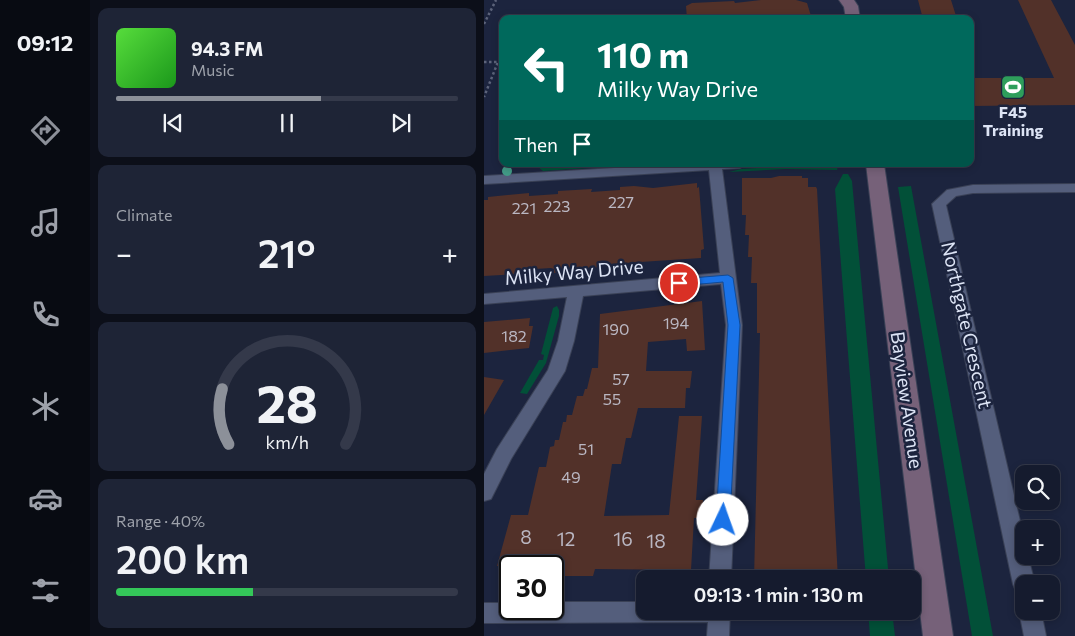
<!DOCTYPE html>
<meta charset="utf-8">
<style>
body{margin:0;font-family:Commissioner,sans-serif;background:#1e2436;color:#f1f3f6;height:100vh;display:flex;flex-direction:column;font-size:19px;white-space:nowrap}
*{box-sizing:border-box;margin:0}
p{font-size:16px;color:#9da1aa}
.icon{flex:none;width:28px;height:28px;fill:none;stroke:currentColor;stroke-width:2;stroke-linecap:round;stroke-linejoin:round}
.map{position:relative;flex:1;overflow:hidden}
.side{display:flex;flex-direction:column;gap:8px;padding:8px;background:#0c0f19;width:394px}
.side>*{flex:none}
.top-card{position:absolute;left:15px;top:15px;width:475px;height:152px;border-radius:10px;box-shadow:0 2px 8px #0003,0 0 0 1px #34394a;background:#00695c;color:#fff;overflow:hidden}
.fabs{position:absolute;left:531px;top:465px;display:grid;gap:10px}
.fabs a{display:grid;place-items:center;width:45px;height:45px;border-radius:10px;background:#151b2e;box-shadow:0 2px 8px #0003,0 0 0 1px #34394a;font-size:25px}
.speed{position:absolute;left:15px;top:555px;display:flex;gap:10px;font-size:25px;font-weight:700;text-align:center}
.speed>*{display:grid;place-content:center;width:65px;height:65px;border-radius:50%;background:#151b2e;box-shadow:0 2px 8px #0003,0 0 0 1px #34394a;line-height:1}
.speed .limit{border:2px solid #111;border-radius:8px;background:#fff;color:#111}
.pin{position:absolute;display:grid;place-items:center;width:42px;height:42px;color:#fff;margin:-21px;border:2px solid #fff;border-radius:50%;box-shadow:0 1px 5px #0007}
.me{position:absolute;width:55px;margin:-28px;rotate:3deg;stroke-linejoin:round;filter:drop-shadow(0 0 4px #0008)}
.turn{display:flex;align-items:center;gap:18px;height:105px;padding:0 15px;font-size:22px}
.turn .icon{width:65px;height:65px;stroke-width:2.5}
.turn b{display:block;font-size:35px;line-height:42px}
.then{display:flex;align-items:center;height:48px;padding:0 15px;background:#0003;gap:10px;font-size:19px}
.big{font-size:38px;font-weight:600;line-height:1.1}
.side .card{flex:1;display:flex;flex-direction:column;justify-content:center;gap:8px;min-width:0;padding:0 18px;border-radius:10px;background:#1e2436}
.side .dial{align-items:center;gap:0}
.dial svg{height:130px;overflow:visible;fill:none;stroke:#34394a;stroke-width:7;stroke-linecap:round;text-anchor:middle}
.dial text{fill:#f1f3f6;stroke:none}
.song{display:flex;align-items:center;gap:15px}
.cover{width:60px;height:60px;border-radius:8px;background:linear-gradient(135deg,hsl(110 70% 55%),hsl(120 70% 35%))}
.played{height:5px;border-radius:2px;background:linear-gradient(90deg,#8c9099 60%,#34394a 60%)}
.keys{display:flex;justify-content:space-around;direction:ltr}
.heat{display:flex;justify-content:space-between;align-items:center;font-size:28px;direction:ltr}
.charge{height:8px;border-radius:4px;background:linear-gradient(90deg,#34c759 40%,#34394a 0)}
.trip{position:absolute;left:152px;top:570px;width:285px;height:50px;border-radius:10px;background:#151b2e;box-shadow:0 2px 8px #0003,0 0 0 1px #34394a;font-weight:600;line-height:50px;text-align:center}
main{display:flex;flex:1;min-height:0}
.tabs{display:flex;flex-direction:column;width:90px;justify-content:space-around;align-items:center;background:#080b12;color:#9da1aa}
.tabs .icon{width:35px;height:35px}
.tabs .current{color:#8c9099}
.tabs b{font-size:22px;color:#f1f3f6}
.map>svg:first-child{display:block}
.green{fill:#025038}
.building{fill:#523129}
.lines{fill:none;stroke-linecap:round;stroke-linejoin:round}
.minor-casing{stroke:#3a4156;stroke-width:2}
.secondary-casing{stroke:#3a4156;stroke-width:2}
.path{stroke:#5c637a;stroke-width:2.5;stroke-dasharray:2.5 2.5;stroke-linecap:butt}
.minor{fill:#545e7c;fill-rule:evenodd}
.secondary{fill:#766179;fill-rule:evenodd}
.tree{fill:#429b87}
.route{fill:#1a73e8;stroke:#114b97}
.labels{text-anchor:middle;stroke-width:5;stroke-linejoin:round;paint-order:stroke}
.far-poi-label{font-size:16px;font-weight:bold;fill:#dde4f5;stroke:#1c243e}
.number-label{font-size:16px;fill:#bab7c2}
.street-label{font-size:19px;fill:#dde4f5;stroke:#1c243e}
.near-number-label{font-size:19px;fill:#bab7c2}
</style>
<main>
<nav class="tabs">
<b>09:12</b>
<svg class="icon current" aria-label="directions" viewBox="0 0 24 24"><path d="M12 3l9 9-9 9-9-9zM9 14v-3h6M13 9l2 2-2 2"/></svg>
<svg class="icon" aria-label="music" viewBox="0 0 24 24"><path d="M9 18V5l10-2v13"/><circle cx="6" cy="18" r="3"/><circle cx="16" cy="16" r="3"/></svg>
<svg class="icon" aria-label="phone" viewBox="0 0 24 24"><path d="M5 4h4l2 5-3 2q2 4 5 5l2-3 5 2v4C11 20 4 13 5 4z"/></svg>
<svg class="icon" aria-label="climate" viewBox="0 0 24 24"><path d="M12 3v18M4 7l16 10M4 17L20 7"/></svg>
<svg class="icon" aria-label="car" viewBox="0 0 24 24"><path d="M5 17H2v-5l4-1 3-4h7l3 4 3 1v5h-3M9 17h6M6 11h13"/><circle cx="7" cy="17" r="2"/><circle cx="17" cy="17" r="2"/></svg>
<svg class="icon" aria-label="filters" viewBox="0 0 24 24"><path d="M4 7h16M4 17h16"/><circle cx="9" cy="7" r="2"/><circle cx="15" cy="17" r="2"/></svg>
</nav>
<section class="side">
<div class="card">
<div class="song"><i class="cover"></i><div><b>94.3 FM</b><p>Music</p></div></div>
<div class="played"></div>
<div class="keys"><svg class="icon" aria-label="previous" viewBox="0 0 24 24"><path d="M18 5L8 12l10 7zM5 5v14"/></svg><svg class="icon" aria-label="pause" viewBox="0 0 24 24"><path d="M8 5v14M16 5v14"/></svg><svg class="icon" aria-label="next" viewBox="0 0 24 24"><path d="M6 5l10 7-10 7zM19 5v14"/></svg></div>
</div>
<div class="card"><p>Climate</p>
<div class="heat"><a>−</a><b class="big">21°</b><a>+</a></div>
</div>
<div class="card dial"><svg viewBox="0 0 100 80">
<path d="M14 69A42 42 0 1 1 86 69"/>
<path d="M14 69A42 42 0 0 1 10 35" stroke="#8c9099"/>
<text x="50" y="56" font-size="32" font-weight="700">28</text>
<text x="50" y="72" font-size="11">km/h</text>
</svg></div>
<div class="card"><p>Range · 40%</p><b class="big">200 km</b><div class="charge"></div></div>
</section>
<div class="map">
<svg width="592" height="636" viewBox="0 0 592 636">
<rect width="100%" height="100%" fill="#1c243e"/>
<path class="green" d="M109,164H165L59,171L54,167Z
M328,164H346L354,166L353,170L302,169L245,172L257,169Z
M359,174H364L368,181L405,579H382L351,189Z
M427,186L509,636H488L414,187Z
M73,306L75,310V316L62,363L43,394L36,393L55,360H59L60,355L57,354L69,308Z
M384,611H408L411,636H386Z"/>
<path class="building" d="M277,0H312L323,3L327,16H320V19H203L202,6L208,3L250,1L251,3Z
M434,0H467L473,19H439Z
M534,0H567L592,47V105L486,106V78H570Z
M295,176H318V178H324V187H332L333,189L354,579H270L276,333H273V283H267L268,257H264L265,235H261L262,215H258V178H287Z
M213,183V188L215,187L220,249L217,250V258L126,264V266L97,269V271L69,273L70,269L67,268L35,270L34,274L0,276V200H4V197L45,193V196L74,194V191L108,189L107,192L136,190V187L150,186L169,188Z
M218,301L221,350L203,351L202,339L164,342L162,371H208L206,388H202L201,408H154L147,438H142L137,464H128L120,516L185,515L195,416H218L212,500H219L218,518H210L207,570L111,569L109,576H80L81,571L78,572L79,566H13L27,515H44L55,467H62L66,447L70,446L71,440H75L79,422H82L83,415H88L93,396H99L101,389H103L108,368H114L116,314Z
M46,318L45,326H49L45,348L0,353V322Z
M0,377L20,380L0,415Z"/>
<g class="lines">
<defs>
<path id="minor" d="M196,164H263L256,168L238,169L258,325L247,579H225L242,325L237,284L99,296L90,341L81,371L27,459L7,499L0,501V474L13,449L64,370L74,341L83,297L0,304V294L236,273L225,170L0,184V176Z
M592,184V192L489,193L472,196L462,205L540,538V556H544L551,584H540V594L532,591L529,584L448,204L463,190L489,185Z
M69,602H161V611H246L245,636H223L224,622L0,623V603H26V609H69Z
M540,603V611H557L562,636H540L535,611Z"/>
<path id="secondary" d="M355,0H370L374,6L376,19H362L360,7Z
M382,164H400L469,636H439Z"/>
</defs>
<use href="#minor" class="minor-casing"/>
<use href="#secondary" class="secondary-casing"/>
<path class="path" d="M0,24L12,0
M0,62H14L0,97"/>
<use href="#minor" class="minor"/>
<use href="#secondary" class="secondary"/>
</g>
<circle class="tree" cx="23" cy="171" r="5"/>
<path class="route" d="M244,275L249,278L256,325L246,520L244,524L239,526L234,524L232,520L244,325L239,282L195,286L190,283L195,279Z"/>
<defs>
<symbol id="stadium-square" viewBox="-11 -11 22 22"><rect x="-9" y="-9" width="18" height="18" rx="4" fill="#2e9e5b" stroke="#1c243e"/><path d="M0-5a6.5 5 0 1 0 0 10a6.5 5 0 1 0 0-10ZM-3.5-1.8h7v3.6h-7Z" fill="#fff"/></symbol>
</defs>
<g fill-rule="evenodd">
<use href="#stadium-square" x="515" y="73" width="28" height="28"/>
</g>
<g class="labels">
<g class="far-poi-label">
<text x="529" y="118">F45<tspan x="529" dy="18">Training</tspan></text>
</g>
<g class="number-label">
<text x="137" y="208">227</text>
<text x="73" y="212">223</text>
<text x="40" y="214">221</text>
<text x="192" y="329">194</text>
<text x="132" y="335">190</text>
<text x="30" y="342">182</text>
<text x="137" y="385">57</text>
<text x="128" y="405">55</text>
<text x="102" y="455">51</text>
<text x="87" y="483">49</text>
</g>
<g class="street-label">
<text transform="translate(90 272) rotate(-5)" y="7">Milky Way Drive</text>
<text transform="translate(483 325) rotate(77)" y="7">Northgate Crescent</text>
<text transform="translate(423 400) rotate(82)" y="7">Bayview Avenue</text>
</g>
<g class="near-number-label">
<text x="42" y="544">8</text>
<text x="82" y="546">12</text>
<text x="139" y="546">16</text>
<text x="172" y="548">18</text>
</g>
</g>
</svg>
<div class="fabs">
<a><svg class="icon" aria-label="search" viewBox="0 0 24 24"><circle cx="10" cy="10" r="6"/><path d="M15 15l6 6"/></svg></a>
<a>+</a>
<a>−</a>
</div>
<div class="speed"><div class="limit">30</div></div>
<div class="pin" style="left:195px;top:283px;background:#d93025"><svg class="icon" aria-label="arrive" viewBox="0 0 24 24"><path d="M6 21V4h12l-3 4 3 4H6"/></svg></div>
<svg class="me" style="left:239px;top:520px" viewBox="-20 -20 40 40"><circle r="19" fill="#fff"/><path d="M0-13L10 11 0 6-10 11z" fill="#1a73e8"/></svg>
<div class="trip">09:13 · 1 min · 130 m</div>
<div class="top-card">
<div class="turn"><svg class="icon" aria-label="left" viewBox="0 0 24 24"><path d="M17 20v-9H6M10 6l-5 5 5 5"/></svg><div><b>110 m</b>Milky Way Drive</div></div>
<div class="then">Then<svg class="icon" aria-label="arrive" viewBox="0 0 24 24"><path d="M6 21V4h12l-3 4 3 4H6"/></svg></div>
</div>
</div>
</main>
